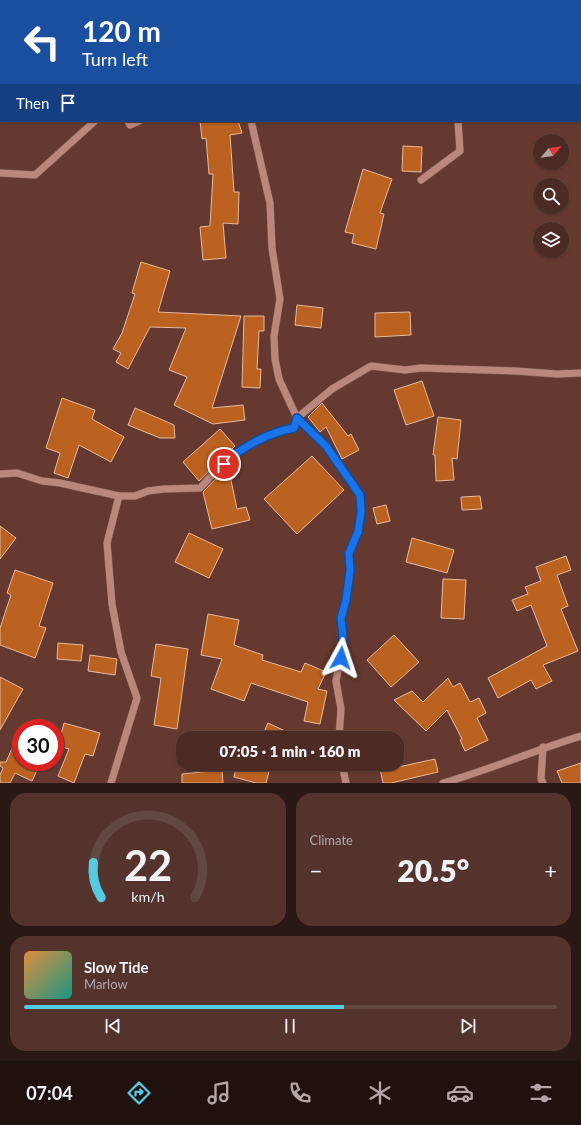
<!DOCTYPE html>
<meta charset="utf-8">
<style>
body{margin:0;font-family:Lato,sans-serif;background:#53332c;color:#f1f3f6;height:100vh;display:flex;flex-direction:column;font-size:15px;white-space:nowrap}
*{box-sizing:border-box;margin:0}
p{font-size:13px;color:#b2a7a6}
.icon{flex:none;width:22px;height:22px;fill:none;stroke:currentColor;stroke-width:2;stroke-linecap:round;stroke-linejoin:round}
.map{position:relative;height:783px;overflow:hidden}
.drawer{display:flex;flex-direction:column;gap:10px;padding:10px;background:#2a1814;flex:1}
.drawer>*{flex:none}
.guide{position:absolute;left:0px;top:0px;width:581px;height:122px;box-shadow:0 1px 3px #0004,0 0 0 1px #634741;background:#1a4fa0;color:#fff;overflow:hidden}
.needle{width:26px;rotate:62deg}
.tools{position:absolute;left:533px;top:134px;display:grid;gap:8px}
.tools a{display:grid;place-items:center;width:36px;height:36px;border-radius:50%;background:#4c2b24;box-shadow:0 1px 3px #0004,0 0 0 1px #634741;font-size:20px}
.speed{position:absolute;left:12px;top:719px;display:flex;gap:8px;font-size:20px;font-weight:700;text-align:center}
.speed>*{display:grid;place-content:center;width:52px;height:52px;border-radius:50%;background:#4c2b24;box-shadow:0 1px 3px #0004,0 0 0 1px #634741;line-height:1}
.speed .limit{border:6px solid #d22;background:#fff;color:#111}
.pin{position:absolute;display:grid;place-items:center;width:34px;height:34px;color:#fff;margin:-17px;border:2px solid #fff;border-radius:50%;box-shadow:0 1px 4px #0007}
.me{position:absolute;width:44px;margin:-22px;rotate:5deg;stroke-linejoin:round;filter:drop-shadow(0 0 3px #0008)}
.turn{display:flex;align-items:center;gap:14px;height:84px;padding:0 16px;font-size:18px}
.turn .icon{width:52px;height:52px;stroke-width:2.5}
.turn b{display:block;font-size:28px;line-height:34px}
.then{display:flex;align-items:center;height:38px;padding:0 16px;background:#0003;gap:8px;font-size:15px}
.big{font-size:30px;font-weight:800;line-height:1.1}
.drawer .tile{flex:1;display:flex;flex-direction:column;justify-content:center;gap:6px;min-width:0;padding:0 14px;border-radius:16px;background:#53332c}
.drawer .dial{align-items:center;gap:0}
.dial svg{height:104px;overflow:visible;fill:none;stroke:#634741;stroke-width:7;stroke-linecap:round;text-anchor:middle}
.dial text{fill:#f1f3f6;stroke:none}
.song{display:flex;align-items:center;gap:12px}
.cover{width:48px;height:48px;border-radius:6px;background:linear-gradient(135deg,hsl(30 70% 55%),hsl(170 70% 35%))}
.played{height:4px;border-radius:2px;background:linear-gradient(90deg,#55cae0 60%,#634741 60%)}
.keys{display:flex;justify-content:space-around;direction:ltr}
.heat{display:flex;justify-content:space-between;align-items:center;font-size:22px;direction:ltr}
.drawer .tiles{flex:1;display:grid;gap:10px;grid-template-columns:1fr 1fr}
.tile:last-child{grid-column:span 2}
.trip{position:absolute;left:176px;top:731px;width:228px;height:40px;border-radius:16px;background:#4c2b24;box-shadow:0 1px 3px #0004,0 0 0 1px #634741;font-weight:800;line-height:40px;text-align:center}
.menu{display:flex;height:64px;justify-content:space-around;align-items:center;background:#1e110e;color:#b2a7a6}
.menu .icon{width:28px;height:28px}
.menu .selected{color:#55cae0}
.menu b{font-size:18px;color:#f1f3f6}
.map>svg:first-child{display:block}
.building{fill:#bb6220;stroke:#e8ba9f}
.lines{fill:none;stroke-linecap:round;stroke-linejoin:round}
.minor-casing{stroke:#7d5851;stroke-width:8}
.minor{stroke:#b9877c;stroke-width:7}
.route-casing{stroke:#114b97;stroke-width:10}
.route{stroke:#1a73e8;stroke-width:7}
</style>
<div class="map">
<svg width="581" height="783" viewBox="0 0 581 783">
<rect width="100%" height="100%" fill="#653930"/>
<path class="building" d="M200,121H238L242,133L230,135L234,192H239L238,224L223,223L226,258L203,260L200,227L210,226L213,174H209L206,138L202,139Z
M403,146L422,147L421,172L402,171Z
M363,169L392,179L380,213L384,214L376,249L352,243L354,234L345,232Z
M141,262L170,271L158,312L241,316L212,408L243,405L245,420L213,424L174,405L187,377L169,370L186,328L150,327L128,369L116,362L121,353L113,349L122,333L135,294L132,293Z
M297,305L323,308L321,328L295,325Z
M410,312L411,335L375,337V313Z
M244,316H264V331H259L257,369H261L260,388L242,387Z
M422,381L434,416L406,425L394,390Z
M62,398L95,410L92,419L124,437L111,462L79,445L68,478L54,473L60,453L46,448Z
M322,403L348,436L351,434L359,450L342,459L326,427L320,432L308,417Z
M135,408L174,425L175,438H160L128,425Z
M438,417L461,420L457,459L452,458L454,480L436,481L435,455H433Z
M220,429L235,446L199,481L183,462Z
M312,456L344,490L297,534L264,499Z
M228,466L235,477L231,480L237,509L246,507L250,520L212,529L203,492Z
M480,496L482,509L462,510L461,497Z
M386,505L390,521L377,524L373,508Z
M0,526L16,538L0,559Z
M189,533L223,549L209,578L175,562Z
M412,538L454,550L447,573L406,562Z
M566,556L571,570L557,575L568,606L561,609L578,651L543,665L552,681L536,689L531,680L498,698L488,678L547,646L531,605L517,611L512,600L528,594L525,587L541,581L536,567Z
M15,570L53,583L39,626L46,628L35,658L0,645V628L11,595L7,593Z
M443,579L466,580L464,619L441,618Z
M208,614L239,620L234,645L263,655L262,660L301,672L305,663L326,672L318,689L327,691L320,724L304,721L308,702L251,683L244,701L211,689L222,659L201,655Z
M394,635L419,662L391,687L367,660Z
M58,643L83,645L81,661L57,659Z
M156,644L188,649L177,729L154,725L161,678L151,676Z
M90,655L117,659L115,675L88,671Z
M0,677L23,689L0,730Z
M448,678L453,687L460,683L470,702L479,698L486,713L477,718L488,740L465,751L460,740L462,739L447,710L426,731L394,700L412,691L423,702Z
M64,723L100,733L93,756L85,754L74,783L58,776L69,749L58,746Z
M268,723L300,738H261Z
M21,728V762H31L39,766L32,781L15,773L10,783H0V775L3,768L0,766V762H6Z
M435,759L438,772L391,783H383L379,764H393L394,768Z
M581,763V783H562L557,771Z
M237,764H271L266,783H256L234,777Z
M222,770L223,783H182V774Z"/>
<g class="lines">
<defs>
<path id="minor" d="M203,0L204,1
M279,0L280,1
M364,1L365,0
M128,121L130,125L139,121
M251,121L270,203L272,248L280,299L274,336L275,359L279,379L297,418L326,446L360,495L361,512L358,532L349,553L350,571L346,600L341,618L342,650L336,681L341,709L339,738
M0,173L35,175L95,121
M421,180L460,151L458,121
M0,474L17,473L42,481L60,483L119,496H135L148,491L164,489L200,488C210,478 220,465 231,457C247,444 275,431 294,428L297,418L332,389L371,366L405,370L421,368L516,371L557,374L581,373
M342,764L346,783
M111,783L137,698L121,652L112,604L107,543L119,496
M443,783C490,770 534,750 581,736
M543,783L541,779L543,747"/>
</defs>
<use href="#minor" class="minor-casing"/>
<use href="#minor" class="minor"/>
</g>
<g class="lines">
<defs>
<path id="route" d="M224,464C241,447 270,432 294,428L297,418L326,446L360,495L361,512L358,532L349,553L350,571L346,600L341,618L343,637L341,658"/>
</defs>
<use href="#route" class="route-casing"/>
<use href="#route" class="route"/>
</g>
</svg>
<div class="tools">
<a><svg class="needle" viewBox="-14 -14 28 28"><path d="M0-13l5 13h-10z" fill="#e53935"/><path d="M0 13l5-13h-10z" fill="#b2a7a6"/></svg></a>
<a><svg class="icon" aria-label="search" viewBox="0 0 24 24"><circle cx="10" cy="10" r="6"/><path d="M15 15l6 6"/></svg></a>
<a><svg class="icon" aria-label="layers" viewBox="0 0 24 24"><path d="M12 4l9 5-9 5-9-5zM3 14l9 5 9-5"/></svg></a>
</div>
<div class="speed"><div class="limit">30</div></div>
<div class="pin" style="left:224px;top:464px;background:#d93025"><svg class="icon" aria-label="arrive" viewBox="0 0 24 24"><path d="M6 21V4h12l-3 4 3 4H6"/></svg></div>
<svg class="me" style="left:341px;top:658px" viewBox="-20 -20 40 40"><path d="M0-17L14 15 0 8-14 15z" fill="#1a73e8" stroke="#fff" stroke-width="4"/></svg>
<div class="trip">07:05 · 1 min · 160 m</div>
<div class="guide">
<div class="turn"><svg class="icon" aria-label="left" viewBox="0 0 24 24"><path d="M17 20v-9H6M10 6l-5 5 5 5"/></svg><div><b>120 m</b>Turn left</div></div>
<div class="then">Then<svg class="icon" aria-label="arrive" viewBox="0 0 24 24"><path d="M6 21V4h12l-3 4 3 4H6"/></svg></div>
</div>
</div>
<section class="drawer">
<div class="tiles">
<div class="tile dial"><svg viewBox="0 0 100 80">
<path d="M14 69A42 42 0 1 1 86 69"/>
<path d="M14 69A42 42 0 0 1 8 42" stroke="#55cae0"/>
<text x="50" y="56" font-size="32" font-weight="700">22</text>
<text x="50" y="72" font-size="11">km/h</text>
</svg></div>
<div class="tile"><p>Climate</p>
<div class="heat"><a>−</a><b class="big">20.5°</b><a>+</a></div>
</div>
<div class="tile">
<div class="song"><i class="cover"></i><div><b>Slow Tide</b><p>Marlow</p></div></div>
<div class="played"></div>
<div class="keys"><svg class="icon" aria-label="previous" viewBox="0 0 24 24"><path d="M18 5L8 12l10 7zM5 5v14"/></svg><svg class="icon" aria-label="pause" viewBox="0 0 24 24"><path d="M8 5v14M16 5v14"/></svg><svg class="icon" aria-label="next" viewBox="0 0 24 24"><path d="M6 5l10 7-10 7zM19 5v14"/></svg></div>
</div>
</div>
</section>
<nav class="menu">
<b>07:04</b>
<svg class="icon selected" aria-label="directions" viewBox="0 0 24 24"><path d="M12 3l9 9-9 9-9-9zM9 14v-3h6M13 9l2 2-2 2"/></svg>
<svg class="icon" aria-label="music" viewBox="0 0 24 24"><path d="M9 18V5l10-2v13"/><circle cx="6" cy="18" r="3"/><circle cx="16" cy="16" r="3"/></svg>
<svg class="icon" aria-label="phone" viewBox="0 0 24 24"><path d="M5 4h4l2 5-3 2q2 4 5 5l2-3 5 2v4C11 20 4 13 5 4z"/></svg>
<svg class="icon" aria-label="climate" viewBox="0 0 24 24"><path d="M12 3v18M4 7l16 10M4 17L20 7"/></svg>
<svg class="icon" aria-label="car" viewBox="0 0 24 24"><path d="M5 17H2v-5l4-1 3-4h7l3 4 3 1v5h-3M9 17h6M6 11h13"/><circle cx="7" cy="17" r="2"/><circle cx="17" cy="17" r="2"/></svg>
<svg class="icon" aria-label="filters" viewBox="0 0 24 24"><path d="M4 7h16M4 17h16"/><circle cx="9" cy="7" r="2"/><circle cx="15" cy="17" r="2"/></svg>
</nav>
